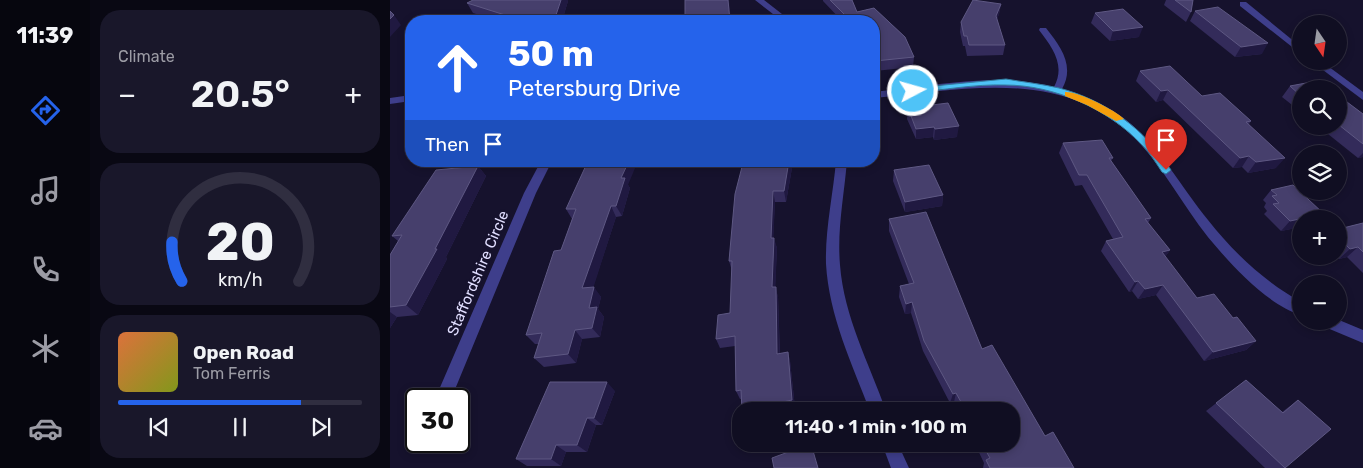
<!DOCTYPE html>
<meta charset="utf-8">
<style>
body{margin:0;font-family:Rubik,sans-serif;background:#19172a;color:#f1f3f6;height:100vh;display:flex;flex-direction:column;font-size:19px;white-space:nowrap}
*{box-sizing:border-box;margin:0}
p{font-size:16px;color:#9c9ca5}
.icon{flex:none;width:28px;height:28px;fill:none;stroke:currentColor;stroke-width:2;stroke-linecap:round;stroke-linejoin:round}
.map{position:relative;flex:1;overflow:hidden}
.drawer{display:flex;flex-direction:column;gap:10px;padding:10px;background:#090813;width:300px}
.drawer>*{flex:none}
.hud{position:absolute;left:15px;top:15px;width:475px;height:152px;border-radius:20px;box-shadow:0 2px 8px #0003,0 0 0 1px #302e40;background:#2563eb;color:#fff;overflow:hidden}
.needle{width:32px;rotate:167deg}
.controls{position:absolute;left:902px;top:15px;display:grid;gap:10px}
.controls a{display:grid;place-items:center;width:55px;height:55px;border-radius:50%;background:#100e22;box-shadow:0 2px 8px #0003,0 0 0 1px #302e40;font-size:25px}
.speed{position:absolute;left:15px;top:388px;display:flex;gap:10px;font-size:25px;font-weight:700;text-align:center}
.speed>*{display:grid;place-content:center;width:65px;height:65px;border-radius:50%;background:#100e22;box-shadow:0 2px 8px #0003,0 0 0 1px #302e40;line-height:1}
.speed .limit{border:2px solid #111;border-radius:8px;background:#fff;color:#111}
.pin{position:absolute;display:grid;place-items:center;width:42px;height:42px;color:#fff;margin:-51px -21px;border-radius:50% 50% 50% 0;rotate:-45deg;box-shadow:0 0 5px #0007}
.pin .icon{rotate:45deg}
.me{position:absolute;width:55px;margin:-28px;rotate:84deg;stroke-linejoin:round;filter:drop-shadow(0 0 4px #0008)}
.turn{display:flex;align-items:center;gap:18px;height:105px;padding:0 20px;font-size:22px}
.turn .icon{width:65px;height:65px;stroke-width:2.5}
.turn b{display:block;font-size:35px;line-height:42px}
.then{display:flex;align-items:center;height:48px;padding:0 20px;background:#0003;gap:10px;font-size:19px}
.big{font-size:38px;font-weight:600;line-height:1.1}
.drawer .tile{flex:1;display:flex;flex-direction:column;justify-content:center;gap:8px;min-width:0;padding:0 18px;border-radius:20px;background:#19172a}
.drawer .dial{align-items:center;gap:0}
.dial svg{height:130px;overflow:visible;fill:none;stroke:#302e40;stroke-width:7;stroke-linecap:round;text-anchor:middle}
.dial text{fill:#f1f3f6;stroke:none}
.song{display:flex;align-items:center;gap:15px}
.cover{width:60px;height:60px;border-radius:8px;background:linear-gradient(135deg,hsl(20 70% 55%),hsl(70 70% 35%))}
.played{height:5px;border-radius:2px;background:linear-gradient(90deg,#2563eb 75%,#302e40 75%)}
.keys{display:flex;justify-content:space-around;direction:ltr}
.heat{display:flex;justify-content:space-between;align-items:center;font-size:28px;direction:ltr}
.trip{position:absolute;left:342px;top:402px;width:288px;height:50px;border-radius:20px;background:#100e22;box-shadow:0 2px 8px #0003,0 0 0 1px #302e40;font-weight:600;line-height:50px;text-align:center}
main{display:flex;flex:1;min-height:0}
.tab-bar{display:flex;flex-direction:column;width:90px;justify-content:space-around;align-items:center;background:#06060e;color:#9c9ca5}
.tab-bar .icon{width:35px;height:35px}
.tab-bar .selected{color:#2563eb}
.tab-bar b{font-size:22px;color:#f1f3f6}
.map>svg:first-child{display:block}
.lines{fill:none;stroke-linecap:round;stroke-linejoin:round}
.street{fill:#3e3e8b;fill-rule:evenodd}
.wall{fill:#332b5a}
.shaded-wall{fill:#201941}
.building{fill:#463f6c;stroke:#5e5883}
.route{fill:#4fc3f7;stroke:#337fa1}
.slow{fill:#f59e0b}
.labels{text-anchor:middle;stroke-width:5;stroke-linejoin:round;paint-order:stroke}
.street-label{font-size:15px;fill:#e1deff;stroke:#16122d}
</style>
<main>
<nav class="tab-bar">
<b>11:39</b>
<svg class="icon selected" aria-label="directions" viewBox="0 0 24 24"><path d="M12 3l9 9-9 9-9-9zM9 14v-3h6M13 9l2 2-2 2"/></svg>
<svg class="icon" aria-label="music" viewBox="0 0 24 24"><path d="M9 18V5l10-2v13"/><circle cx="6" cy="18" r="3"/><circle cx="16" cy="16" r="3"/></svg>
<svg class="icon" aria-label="phone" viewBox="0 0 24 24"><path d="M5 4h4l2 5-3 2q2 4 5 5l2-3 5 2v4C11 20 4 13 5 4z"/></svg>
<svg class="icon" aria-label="climate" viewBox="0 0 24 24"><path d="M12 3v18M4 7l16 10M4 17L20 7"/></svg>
<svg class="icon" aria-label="car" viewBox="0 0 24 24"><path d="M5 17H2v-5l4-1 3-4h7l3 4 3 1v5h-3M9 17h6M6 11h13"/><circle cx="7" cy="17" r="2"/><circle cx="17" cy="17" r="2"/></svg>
</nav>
<section class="drawer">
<div class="tile"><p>Climate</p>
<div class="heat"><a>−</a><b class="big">20.5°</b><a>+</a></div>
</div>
<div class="tile dial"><svg viewBox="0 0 100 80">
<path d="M14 69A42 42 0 1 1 86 69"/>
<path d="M14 69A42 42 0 0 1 8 45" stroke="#2563eb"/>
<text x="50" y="56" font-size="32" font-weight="700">20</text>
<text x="50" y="72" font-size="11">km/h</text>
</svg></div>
<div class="tile">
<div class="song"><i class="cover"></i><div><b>Open Road</b><p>Tom Ferris</p></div></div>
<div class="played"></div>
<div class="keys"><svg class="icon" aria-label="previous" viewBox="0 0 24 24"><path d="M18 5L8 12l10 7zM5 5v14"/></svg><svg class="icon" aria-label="pause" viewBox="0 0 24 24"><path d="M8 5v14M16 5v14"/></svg><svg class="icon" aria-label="next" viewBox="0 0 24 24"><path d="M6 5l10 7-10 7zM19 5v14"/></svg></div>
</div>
</section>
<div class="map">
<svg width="973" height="468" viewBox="0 0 973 468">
<rect width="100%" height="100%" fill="#16122d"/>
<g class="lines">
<path class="street" d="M365,0H374L401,21H392Z
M850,2H856L911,47V54L850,6Z
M650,28H656C671,47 685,66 672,89C754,112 770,159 818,220C844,253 874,281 911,302V315C881,306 849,273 829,250C800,218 781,179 753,147C681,65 578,89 484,98V92C540,86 609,72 664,87C676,65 662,47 649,30Z
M921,61H931L973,92V100Z
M21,95V101L0,104V98Z
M151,161H162L146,193L61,399H45L134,193Z
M446,161H457C454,196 447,230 450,265C454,317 479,363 496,411H480C462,364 439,316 436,264C435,230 443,195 446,161Z
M949,320L973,330V343L930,325L928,321Z
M492,444H508L519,468H501Z"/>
</g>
<path class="wall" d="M83,0H178V1L172,21H109L83,13L77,3Z
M433,0H462L467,12L484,8L515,37L524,57L523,67L485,71L484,68V21H452L433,1Z
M776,0H803L801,12L796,22L774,5Z
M611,4L609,14L607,19L615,45L613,55L577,56L575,46H573L570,32L571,22Z
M805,11L872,54L845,57L800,21Z
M705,13L749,37L720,41L701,23Z
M750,71L861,121L859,124L886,168L858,173L852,167L843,168L773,100L766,102L746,81Z
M900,86L911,89V112L892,97Z
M949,96L973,114V157L968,158L928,126H949Z
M518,108L567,137L544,140L543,137L526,139L517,119Z
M673,143L723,158L721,161L761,218L758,223L780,250L775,257L807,298L843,318L866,341L856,350L814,361L766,295L748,299L742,291L739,292L711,251L716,241L723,239L692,185L685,186L669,153Z
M357,161H402V168L396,202H385L383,238L387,248L385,287L388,297L390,354L398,352L400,361L405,408L395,410L396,411H352L351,399H350L346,391L345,346L330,348L326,339L340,313L342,271L339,261Z
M88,166L96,176L56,257L57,259L28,315L7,317L0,328V255L8,241L2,236Z
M504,170L553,195L552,206L515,212L503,181Z
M238,185L240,188L232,216L226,217L203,287L211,297L208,309L214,317L210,337L192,339L186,363L154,367L144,358L149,344H145L136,335L171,250L182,219L176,209Z
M881,190L911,219V227L891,231L874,214L877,211L874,207L876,203L873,200Z
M499,219L655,436L684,468H593L594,463L585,444H621V411H569L564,402L560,403L533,351L521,313L515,314L509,297L510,286L519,284L499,231Z
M973,223V273L957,257L949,259L946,256H949V229Z
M856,380L892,412L908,400L895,468H875L816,411Z
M225,391L212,425H206L197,452H176L171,466H137L126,459Z"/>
<path class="shaded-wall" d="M171,0H178V1L172,21H164Z
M338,0H339L341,21H338Z
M611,4L609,14L604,26L606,16Z
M4,15L11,25L0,37V19Z
M753,27L749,37L720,41L723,31Z
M878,43L872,54L845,57L851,47Z
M778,90L773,100L766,102L771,91Z
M569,126L567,137L544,140L545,129Z
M544,127L543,137L526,139V129Z
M973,153V157L968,158Z
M859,156L852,167L843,168L850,158Z
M895,158L886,168L858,173L866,162Z
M239,161H248L238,185L240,188L232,216L226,206L231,178Z
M399,161H402V168L396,202L394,191Z
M88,166L96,176L56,257L57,259L28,315L16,305Z
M383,191L385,202L383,248L381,238Z
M553,195L552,206L515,212V202Z
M221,206L226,217L200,298L192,288Z
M934,214L930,219H911Z
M911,219V227L891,231L900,221Z
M384,238L387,248L385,297L382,287Z
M968,247L957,257L949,259L960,249Z
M780,250L773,260L772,252Z
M748,281L742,291L739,292L745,282Z
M773,285L766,295L748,299L755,289Z
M204,287L211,297L208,309L214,317L210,337L202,328L199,308Z
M386,287L388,297L390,363L387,354Z
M522,302L521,313L515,314L516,304Z
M0,312L7,317L0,328Z
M185,330L192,339L186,363L178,354Z
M866,341L856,350L814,361L823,352Z
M398,352L400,361L405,408L402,400Z
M217,382L225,391L212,425L204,418Z
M566,393L564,402L560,403L563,394Z
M393,402L395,410L396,411H393Z
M197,418L206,425L197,452L187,445Z
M166,445L176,452L171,466L161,459Z"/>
<path class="building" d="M83,0H171L164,21H134L77,3Z
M295,0H338L340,21H295Z
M440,0H462L467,12L484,8L515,37L524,57L485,61L484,58V21H461Z
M583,0L611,4L606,16L615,45H579L577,36H574L571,22Z
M785,0H803L801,12Z
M828,7L878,43L851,47L805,11Z
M733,9L753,27L723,31L705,13Z
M0,11L4,15L0,19Z
M780,66L812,96L830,93L861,121L856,122L895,158L866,162L859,156L850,158L778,90L771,91L750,71Z
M927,81L938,89H911V96L900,86Z
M949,96L973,114V144L949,125Z
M558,103L569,126L545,129L544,127L526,129L518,108Z
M712,140L723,158H719L761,218L755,219L780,250L772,252L807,298L824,294L843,318L847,317L866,341L823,352L773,285L755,289L748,281L745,282L716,241L733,237L697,175H689L673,143Z
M198,161H239L231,178H235L226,206H221L192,288L204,287L199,308L207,307L202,328L185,330L178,354L144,358L152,333L136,335L164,251L171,250L186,209H176Z
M357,161H399L394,191H383L381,238H384L382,287H386L387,354L398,352L402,400L393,402V411H352L351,390L346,391L345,336L326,339L328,315L340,313L342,261H339L345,194L353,163H357Z
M539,165L553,195L515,202L504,170Z
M88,166L45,249H47L16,305L0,307V255L12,235L2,236L46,170Z
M903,185L934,214L900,221L883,204L889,203L882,196L887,195L881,190Z
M536,212L592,349L602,345L655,436L663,432L684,468H600L596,460L600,458L592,444H621V411H576L566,393L563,394L534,341L522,302L516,304L510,286L524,283L499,219Z
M973,223V252L968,247L960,249L949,238V229Z
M856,380L893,413L908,400L941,429L895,468L826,403Z
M160,382H217L204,418H197L187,445H166L161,459H126Z
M420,444H421L428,468H384L382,458Z"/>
<path class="route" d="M616,79C633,82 652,84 669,88C715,100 755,129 781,170L776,174L772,172C766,163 760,153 752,145C719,109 664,85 615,85C585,84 553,90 523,93L519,91L523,88Z"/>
<path class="slow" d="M675,92C688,91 725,110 734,119L726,121L697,105L675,96Z"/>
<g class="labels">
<g class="street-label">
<text transform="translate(88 273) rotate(-67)" y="5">Staffordshire Circle</text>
</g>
</g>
</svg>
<div class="controls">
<a><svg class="needle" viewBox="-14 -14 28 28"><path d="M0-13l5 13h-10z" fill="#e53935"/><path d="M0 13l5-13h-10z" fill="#9c9ca5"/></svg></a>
<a><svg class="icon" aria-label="search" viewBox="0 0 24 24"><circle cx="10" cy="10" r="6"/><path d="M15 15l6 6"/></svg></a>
<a><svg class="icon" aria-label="layers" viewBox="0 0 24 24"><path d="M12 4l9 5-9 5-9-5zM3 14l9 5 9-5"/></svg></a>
<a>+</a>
<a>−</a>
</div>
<div class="speed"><div class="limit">30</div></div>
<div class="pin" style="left:776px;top:170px;background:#d93025"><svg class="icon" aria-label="arrive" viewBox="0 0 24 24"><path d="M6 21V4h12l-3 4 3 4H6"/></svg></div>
<svg class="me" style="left:523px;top:91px" viewBox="-20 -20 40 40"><circle r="17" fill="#4fc3f7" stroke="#fff" stroke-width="3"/><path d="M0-11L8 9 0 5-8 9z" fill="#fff"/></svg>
<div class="trip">11:40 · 1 min · 100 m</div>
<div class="hud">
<div class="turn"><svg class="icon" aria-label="ahead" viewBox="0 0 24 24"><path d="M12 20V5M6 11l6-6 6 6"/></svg><div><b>50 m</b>Petersburg Drive</div></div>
<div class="then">Then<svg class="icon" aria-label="arrive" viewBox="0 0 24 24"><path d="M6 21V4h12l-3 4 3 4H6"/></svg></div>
</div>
</div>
</main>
